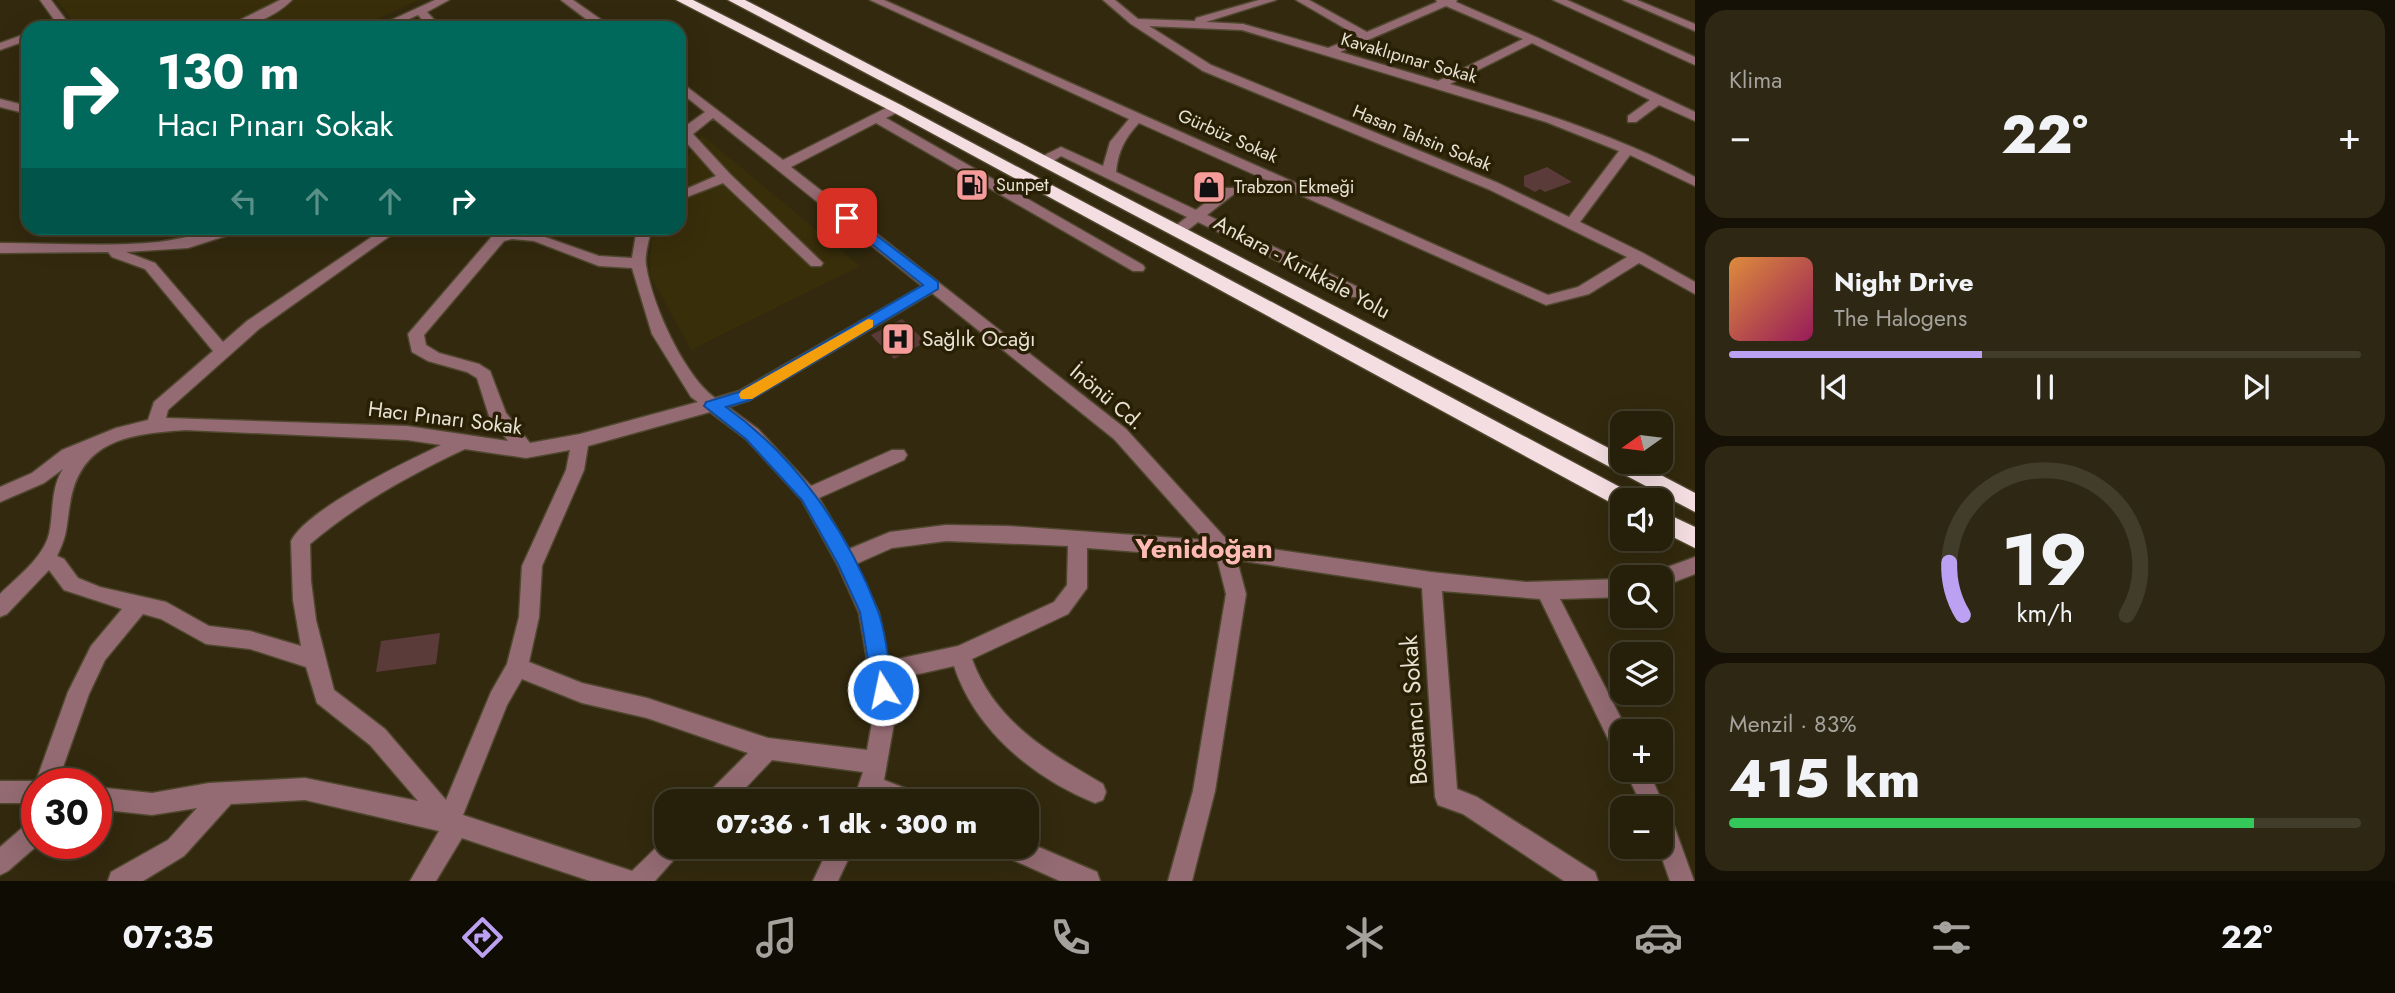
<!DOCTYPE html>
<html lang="tr">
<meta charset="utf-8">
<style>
body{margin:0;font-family:Jost,sans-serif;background:#2e2713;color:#f1f3f6;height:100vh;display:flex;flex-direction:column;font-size:26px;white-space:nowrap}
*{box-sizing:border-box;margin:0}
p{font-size:23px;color:#a4a29c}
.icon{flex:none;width:38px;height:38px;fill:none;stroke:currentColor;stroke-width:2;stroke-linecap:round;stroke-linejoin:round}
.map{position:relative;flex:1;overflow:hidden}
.side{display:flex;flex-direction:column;gap:10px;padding:10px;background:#151106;width:700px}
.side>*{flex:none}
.top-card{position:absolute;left:21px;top:21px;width:665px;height:214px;border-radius:21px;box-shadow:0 7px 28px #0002,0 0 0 2px #423d2b;background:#00695c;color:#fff;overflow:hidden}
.needle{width:46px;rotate:256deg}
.controls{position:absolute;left:1610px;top:411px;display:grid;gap:14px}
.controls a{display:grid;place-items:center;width:63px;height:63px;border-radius:14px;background:#261f0a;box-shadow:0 7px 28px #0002,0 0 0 2px #423d2b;font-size:35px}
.speed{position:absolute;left:21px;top:768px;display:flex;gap:14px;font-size:35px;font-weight:700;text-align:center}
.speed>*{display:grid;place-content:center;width:91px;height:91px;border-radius:50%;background:#261f0a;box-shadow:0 7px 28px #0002,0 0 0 2px #423d2b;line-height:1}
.speed .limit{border:10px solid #d22;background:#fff;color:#111}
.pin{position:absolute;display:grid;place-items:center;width:60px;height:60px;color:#fff;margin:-30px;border-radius:14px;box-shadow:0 4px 10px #0006}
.me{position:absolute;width:77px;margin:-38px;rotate:350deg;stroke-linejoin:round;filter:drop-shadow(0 0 5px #0008)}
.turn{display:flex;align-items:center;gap:24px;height:147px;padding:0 21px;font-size:32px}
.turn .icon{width:91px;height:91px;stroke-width:2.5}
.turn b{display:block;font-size:49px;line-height:60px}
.lanes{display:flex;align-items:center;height:66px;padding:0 21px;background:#0003;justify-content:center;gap:35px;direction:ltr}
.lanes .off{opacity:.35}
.big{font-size:52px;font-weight:800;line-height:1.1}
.side .widget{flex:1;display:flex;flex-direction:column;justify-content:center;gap:10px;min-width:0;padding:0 24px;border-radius:21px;background:#2e2713}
.side .dial{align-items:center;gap:0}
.dial svg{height:182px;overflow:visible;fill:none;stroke:#423d2b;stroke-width:7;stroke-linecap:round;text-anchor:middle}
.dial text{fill:#f1f3f6;stroke:none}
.song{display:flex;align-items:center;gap:21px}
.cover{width:84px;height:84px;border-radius:10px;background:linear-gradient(135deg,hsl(30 70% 55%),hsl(330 70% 35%))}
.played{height:7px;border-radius:4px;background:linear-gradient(90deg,#bca0f2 40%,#423d2b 40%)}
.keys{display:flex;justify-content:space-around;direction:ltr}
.heat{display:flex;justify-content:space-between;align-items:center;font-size:38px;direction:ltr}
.charge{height:10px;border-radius:5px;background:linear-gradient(90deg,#34c759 83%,#423d2b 0)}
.trip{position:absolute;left:654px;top:789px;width:385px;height:70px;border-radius:21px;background:#261f0a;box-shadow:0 7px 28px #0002,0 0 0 2px #423d2b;font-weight:800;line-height:70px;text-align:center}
.tabs{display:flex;height:112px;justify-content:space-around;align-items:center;background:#0f0c04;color:#a4a29c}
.tabs .icon{width:49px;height:49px}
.tabs .selected{color:#bca0f2}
.tabs b{font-size:32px;color:#f1f3f6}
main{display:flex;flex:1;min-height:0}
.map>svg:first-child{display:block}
.built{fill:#392e0a}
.building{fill:#5a3b3a}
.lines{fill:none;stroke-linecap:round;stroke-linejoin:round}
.minor-casing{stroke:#4f472e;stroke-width:3}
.highway-casing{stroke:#4f472e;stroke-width:3}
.minor{fill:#946b73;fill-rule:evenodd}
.highway{fill:#f4dee2;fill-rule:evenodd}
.route{fill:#1a73e8;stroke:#114b97;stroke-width:2}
.slow{fill:#f59e0b}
.labels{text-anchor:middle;stroke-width:7;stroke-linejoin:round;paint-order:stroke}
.far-street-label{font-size:18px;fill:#e8e2d3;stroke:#281f05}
.far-poi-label{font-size:18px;fill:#e8e2d3;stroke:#281f05;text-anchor:start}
.street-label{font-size:21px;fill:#e8e2d3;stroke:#281f05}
.poi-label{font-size:21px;fill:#e8e2d3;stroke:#281f05;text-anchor:start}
.near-street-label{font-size:24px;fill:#e8e2d3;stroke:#281f05}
.district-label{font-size:28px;font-weight:bold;fill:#febab7;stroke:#281f05}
</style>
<main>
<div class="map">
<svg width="1695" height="881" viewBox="0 0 1695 881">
<rect width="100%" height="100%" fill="#32290e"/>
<path class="built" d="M57,0H419L358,28H77Z
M702,135L860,266L691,350L650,275L652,228H679V170Z"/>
<path class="building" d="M1547,167L1572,182L1545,192L1540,189L1535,192L1524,186V176Z
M902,319L926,342L894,359L871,335Z
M440,633L436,664L376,672L381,641Z"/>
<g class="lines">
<defs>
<path id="minor" d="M40,0H51L72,28H60Z
M280,0H292C275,17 248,28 224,28Z
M435,0H449L427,12L442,28H430L418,15L389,28H374Z
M561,0H573L613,28H600L593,24L582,28H565L586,19Z
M870,0H884L1548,295L1578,287L1627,257L1488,189L1203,71L1131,24L1103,0H1115L1138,19L1195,21L1196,18L1259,0H1276L1206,22L1243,24L1328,48L1358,36L1296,0H1309L1367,32L1437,2L1436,0H1457L1456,2L1536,37L1695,112V121L1659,105L1636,122H1628V116L1650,100L1532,43L1450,84C1534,110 1617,135 1695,177V186L1630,155L1580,222L1643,253L1695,282V294L1639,263L1589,294L1546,305L1139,123C1125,138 1118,151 1116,172L1196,210L1224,188H1234V194L1207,215L1362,289L1365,293L1362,297H1352L1198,222L1184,233H1174V227L1187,217L1061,156L1049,164H1039V158L1061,147L1103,166L1110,142L1129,119ZM1446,6L1523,39L1438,81L1340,52ZM1149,26L1242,30L1546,122L1619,151L1569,217L1498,183L1211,65Z
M1553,0H1567L1695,57V65Z
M1623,0H1637L1695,24V31Z
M28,33V40L0,50V43Z
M679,81L783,160L892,105H900V111L886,118L1143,265L1145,268L1143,271H1133L876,123L791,167L1126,429L1230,543L1431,572L1526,582L1622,579V597L1560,599L1628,732H1622V754L1614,751L1540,599L1442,591L1457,789L1477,797L1595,872L1598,881H1564L1463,814L1438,805L1435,797L1422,588L1237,560L1246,594L1215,791L1192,881H1168L1193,791L1226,594L1217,558L1087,548V588L1068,614L972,659C995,722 1048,752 1103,784L1106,792L1103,800L1095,803C1033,778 975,730 954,666L892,680L897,706L884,780L920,794L923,802H853L863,772L772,760L732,802H704L707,794L748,753L647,718L582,703L522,679L507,705L463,815L632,871L667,837V847H682L678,855L655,881H590L462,838L436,881H410L439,831L305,800L231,804L184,856L143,881H108L111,872L168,840L197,808L152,815L96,809V787L152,793L209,783L305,778L418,801L370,745L317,703L306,667L250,649L206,644L161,619L143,614L105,660L89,694L57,784H37V803H0V781H36L68,692L91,646L122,609L64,590L49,570L7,614L0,617V594C17,577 43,558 49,534C54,512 50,489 63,469L44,483L0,502V487L32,473L62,450L116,428L148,420L154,402L213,351L145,269L112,257L108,252L0,253V243C52,243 106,247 158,242C187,239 214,228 243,228L241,231L188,248L126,252L155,263L223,342L247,321L385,228H401L259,329L168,410L166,418L407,426L508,441L489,416L477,378L467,372L428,361L412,352L408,334L494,234L525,230L599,256L632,258L637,228H651C650,239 644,254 646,265C652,304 683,374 715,398L739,391L922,286L713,118L693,134L730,174L823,263L821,266H811L723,183L679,200V192L716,176L686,142L679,148L680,130L705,112L679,91ZM512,239L534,241L599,266L632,268L652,334L691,397L698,402L580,434L530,443L506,413L490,371L479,364L439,353L426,345L424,335L504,241ZM932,293L1114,439L1204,540L1008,526L946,525L890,532L849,549L819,498L904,460L907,455L904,450H892L811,486L758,429L728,407L750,400ZM710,412L746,439L802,500L837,564L859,613L875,706L867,750L768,738L647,698L582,683L529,662L539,617L542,566L584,470L588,446ZM185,430L407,440L441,445C407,461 307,509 291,541L293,600L301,646L250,631L209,626L166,602L100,587L78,578L64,559L57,556C68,534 66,527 70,504C80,440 129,434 185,430ZM465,449L526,458L570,450L566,470L522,566L519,617L507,664L491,692L446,800L385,729L334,690L316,620L311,581L310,544C357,504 410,475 465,449ZM946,541L1068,546L1067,585L1054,602L958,646L888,661L879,613L856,564L892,548Z
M0,99L28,106V114L0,107Z
M1695,557V574L1661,587V578H1651L1654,572Z
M1625,770H1648L1666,810L1669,812L1694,881H1670L1658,847H1661V808H1643Z
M37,818V844H39L8,871L0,875V847L29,822Z
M1027,842L1097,872L1100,881H1060L1002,855L998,847H1027Z
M829,847H854L838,881H813Z"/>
<path id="highway" d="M676,0H693L901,105L1633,494L1636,500H1622V508L1617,506L891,111Z
M728,0H745L1622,455V462H1636L1695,493V512Z
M1661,511L1695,527V548L1661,531Z"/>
</defs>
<use href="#minor" class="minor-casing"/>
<use href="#highway" class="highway-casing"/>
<use href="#minor" class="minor"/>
<use href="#highway" class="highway"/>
</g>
<path class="route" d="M847,213L938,282V289L750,400L726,407C796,457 847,530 878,611C887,635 888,664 893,690L890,696L883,699L876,696L873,690L860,612L838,564L802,500L746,439L704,406L706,402L739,392L923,285L842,220L840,218Z"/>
<path class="slow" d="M868,319L873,320V327L752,399H741L739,395L741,391Z"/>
<defs>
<symbol id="fuel-square" viewBox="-11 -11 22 22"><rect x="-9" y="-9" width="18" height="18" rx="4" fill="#f59b99" stroke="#281f05"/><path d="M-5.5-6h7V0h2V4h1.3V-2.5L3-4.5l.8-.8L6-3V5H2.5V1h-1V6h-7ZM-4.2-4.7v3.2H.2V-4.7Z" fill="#111"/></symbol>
<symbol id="shop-square" viewBox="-11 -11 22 22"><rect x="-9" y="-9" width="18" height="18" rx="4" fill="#f59b99" stroke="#281f05"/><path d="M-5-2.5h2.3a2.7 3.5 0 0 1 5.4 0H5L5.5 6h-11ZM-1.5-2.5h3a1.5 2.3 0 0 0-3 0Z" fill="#111"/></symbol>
<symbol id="hospital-square" viewBox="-11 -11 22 22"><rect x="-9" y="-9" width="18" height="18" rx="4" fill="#f59b99" stroke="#281f05"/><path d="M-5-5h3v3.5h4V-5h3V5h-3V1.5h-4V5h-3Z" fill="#111"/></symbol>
</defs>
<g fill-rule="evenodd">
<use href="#fuel-square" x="953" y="166" width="38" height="38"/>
<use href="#shop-square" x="1190" y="168" width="38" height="38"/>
<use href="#hospital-square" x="879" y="320" width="38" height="38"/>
</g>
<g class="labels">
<g class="far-street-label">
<text transform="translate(1409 58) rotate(16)" y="6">Kavaklıpınar Sokak</text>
<text transform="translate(1228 136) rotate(24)" y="6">Gürbüz Sokak</text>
<text transform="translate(1422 138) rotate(22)" y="6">Hasan Tahsin Sokak</text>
</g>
<g class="far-poi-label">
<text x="996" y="191">Sunpet</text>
<text x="1234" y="193">Trabzon Ekmeği</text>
</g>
<g class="street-label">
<text transform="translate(1302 267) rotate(28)" y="7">Ankara - Kırıkkale Yolu</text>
<text transform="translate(1107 397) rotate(40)" y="7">İnönü Cd.</text>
<text transform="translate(445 418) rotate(7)" y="7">Hacı Pınarı Sokak</text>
</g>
<g class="poi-label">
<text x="922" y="346">Sağlık Ocağı</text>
</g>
<g class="near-street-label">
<text transform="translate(1414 710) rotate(-94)" y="8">Bostancı Sokak</text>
</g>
<g class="district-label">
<text x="1204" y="558">Yenidoğan</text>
</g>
</g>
</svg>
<div class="controls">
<a><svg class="needle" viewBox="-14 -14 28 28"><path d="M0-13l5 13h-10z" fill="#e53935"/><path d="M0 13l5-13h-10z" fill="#a4a29c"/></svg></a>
<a><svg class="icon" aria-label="sound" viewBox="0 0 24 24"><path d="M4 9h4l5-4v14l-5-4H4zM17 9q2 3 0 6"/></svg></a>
<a><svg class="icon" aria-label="search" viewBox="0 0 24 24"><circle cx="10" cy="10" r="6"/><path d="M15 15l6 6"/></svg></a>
<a><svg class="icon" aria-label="layers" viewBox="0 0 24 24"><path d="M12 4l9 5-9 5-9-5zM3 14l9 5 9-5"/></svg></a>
<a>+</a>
<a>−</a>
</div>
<div class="speed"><div class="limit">30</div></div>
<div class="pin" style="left:847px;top:218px;background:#d93025"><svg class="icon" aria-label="arrive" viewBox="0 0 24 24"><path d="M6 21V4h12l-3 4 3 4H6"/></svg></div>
<svg class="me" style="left:883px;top:690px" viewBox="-20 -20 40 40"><circle r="17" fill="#1a73e8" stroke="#fff" stroke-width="3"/><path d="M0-11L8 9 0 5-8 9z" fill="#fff"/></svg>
<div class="trip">07:36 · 1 dk · 300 m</div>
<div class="top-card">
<div class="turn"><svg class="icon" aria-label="right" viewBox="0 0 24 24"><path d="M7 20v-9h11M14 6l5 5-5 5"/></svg><div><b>130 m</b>Hacı Pınarı Sokak</div></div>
<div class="lanes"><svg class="icon off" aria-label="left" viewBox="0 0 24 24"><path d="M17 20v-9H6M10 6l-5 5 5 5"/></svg><svg class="icon off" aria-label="ahead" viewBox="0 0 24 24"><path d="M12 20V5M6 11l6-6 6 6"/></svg><svg class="icon off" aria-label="ahead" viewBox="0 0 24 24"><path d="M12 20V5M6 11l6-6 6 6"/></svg><svg class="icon" aria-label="right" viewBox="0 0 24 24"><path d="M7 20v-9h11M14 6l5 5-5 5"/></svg></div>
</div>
</div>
<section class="side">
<div class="widget"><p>Klima</p>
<div class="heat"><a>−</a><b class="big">22°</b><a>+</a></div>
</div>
<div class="widget">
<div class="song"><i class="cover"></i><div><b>Night Drive</b><p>The Halogens</p></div></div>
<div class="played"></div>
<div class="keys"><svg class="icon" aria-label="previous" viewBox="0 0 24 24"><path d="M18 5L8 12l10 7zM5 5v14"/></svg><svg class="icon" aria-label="pause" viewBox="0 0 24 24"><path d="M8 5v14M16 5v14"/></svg><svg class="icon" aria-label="next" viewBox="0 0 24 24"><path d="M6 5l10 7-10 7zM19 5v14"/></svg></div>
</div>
<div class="widget dial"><svg viewBox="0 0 100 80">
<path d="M14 69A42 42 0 1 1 86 69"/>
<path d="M14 69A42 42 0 0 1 8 46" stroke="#bca0f2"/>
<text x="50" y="56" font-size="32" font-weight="700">19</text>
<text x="50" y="72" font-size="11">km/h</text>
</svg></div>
<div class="widget"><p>Menzil · 83%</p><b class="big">415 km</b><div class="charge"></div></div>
</section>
</main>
<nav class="tabs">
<b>07:35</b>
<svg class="icon selected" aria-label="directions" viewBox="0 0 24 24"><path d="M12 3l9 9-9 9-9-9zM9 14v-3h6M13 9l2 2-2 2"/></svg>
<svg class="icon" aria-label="music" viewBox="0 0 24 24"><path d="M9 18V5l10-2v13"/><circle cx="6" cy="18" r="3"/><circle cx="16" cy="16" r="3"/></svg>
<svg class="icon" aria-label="phone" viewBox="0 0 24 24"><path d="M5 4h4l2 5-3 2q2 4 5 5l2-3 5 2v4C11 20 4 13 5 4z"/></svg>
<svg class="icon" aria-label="climate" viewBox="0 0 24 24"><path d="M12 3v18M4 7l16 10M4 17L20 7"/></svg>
<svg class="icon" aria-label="car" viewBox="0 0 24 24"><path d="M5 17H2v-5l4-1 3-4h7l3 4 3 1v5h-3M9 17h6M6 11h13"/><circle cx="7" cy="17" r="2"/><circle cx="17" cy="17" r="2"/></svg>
<svg class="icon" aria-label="filters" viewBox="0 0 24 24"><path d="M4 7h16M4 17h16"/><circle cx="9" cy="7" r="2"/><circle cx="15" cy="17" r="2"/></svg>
<b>22°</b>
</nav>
